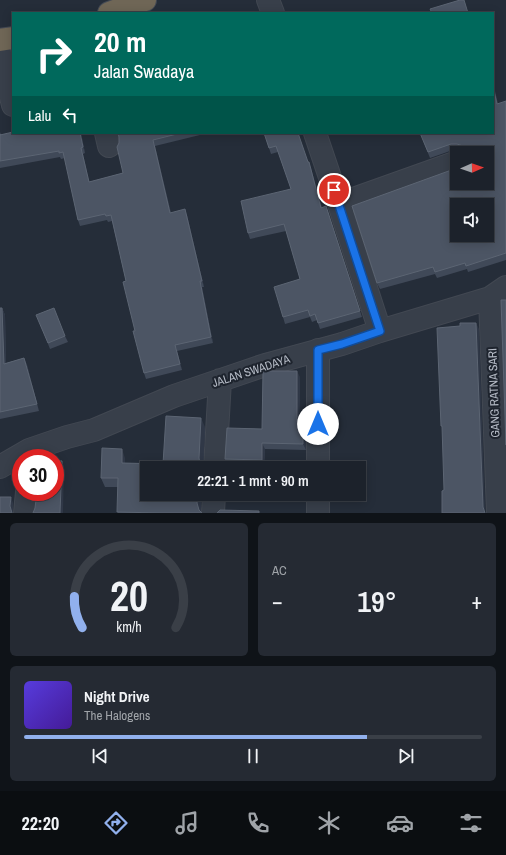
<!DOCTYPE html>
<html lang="id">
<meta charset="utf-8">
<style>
body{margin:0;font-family:"Archivo Narrow",sans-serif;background:#252a33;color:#f1f3f6;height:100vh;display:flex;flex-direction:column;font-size:15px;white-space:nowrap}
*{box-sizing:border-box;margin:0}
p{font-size:13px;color:#a0a4a9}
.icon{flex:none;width:22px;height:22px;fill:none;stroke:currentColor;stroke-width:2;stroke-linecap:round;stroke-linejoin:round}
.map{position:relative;height:513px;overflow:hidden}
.details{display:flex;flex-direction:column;gap:10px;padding:10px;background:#0f1318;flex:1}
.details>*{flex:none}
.hud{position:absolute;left:12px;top:12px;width:482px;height:122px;border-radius:0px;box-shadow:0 2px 10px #0003,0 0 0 1px #3a3f47;background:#00695c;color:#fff;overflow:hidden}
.needle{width:26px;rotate:88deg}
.controls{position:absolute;left:450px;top:146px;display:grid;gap:8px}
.controls a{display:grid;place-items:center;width:44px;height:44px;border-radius:0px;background:#1c222b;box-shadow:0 2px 10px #0003,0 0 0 1px #3a3f47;font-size:20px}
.speed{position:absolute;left:12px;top:449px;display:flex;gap:8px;font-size:20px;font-weight:700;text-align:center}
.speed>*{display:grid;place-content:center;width:52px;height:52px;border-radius:50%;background:#1c222b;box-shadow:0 2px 10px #0003,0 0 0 1px #3a3f47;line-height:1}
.speed .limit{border:6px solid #d22;background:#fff;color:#111}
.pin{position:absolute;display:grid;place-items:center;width:34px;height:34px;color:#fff;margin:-17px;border:2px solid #fff;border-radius:50%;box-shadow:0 1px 4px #0007}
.me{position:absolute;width:44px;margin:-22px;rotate:0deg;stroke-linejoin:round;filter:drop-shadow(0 0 3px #0008)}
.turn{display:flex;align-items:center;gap:14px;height:84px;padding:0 16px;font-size:18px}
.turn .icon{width:52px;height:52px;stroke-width:2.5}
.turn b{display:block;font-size:28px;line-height:34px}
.then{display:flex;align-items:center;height:38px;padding:0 16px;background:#0003;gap:8px;font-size:15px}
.big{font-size:30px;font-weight:600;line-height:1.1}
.details .card{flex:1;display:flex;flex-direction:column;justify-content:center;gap:6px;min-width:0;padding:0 14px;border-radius:6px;background:#252a33}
.details .dial{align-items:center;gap:0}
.dial svg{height:104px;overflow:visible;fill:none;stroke:#3a3f47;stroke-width:7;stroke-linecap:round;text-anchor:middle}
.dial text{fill:#f1f3f6;stroke:none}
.song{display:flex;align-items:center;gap:12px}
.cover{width:48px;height:48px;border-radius:6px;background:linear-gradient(135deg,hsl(250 70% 55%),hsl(260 70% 35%))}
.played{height:4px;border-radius:2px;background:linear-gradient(90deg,#91b0ed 75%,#3a3f47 75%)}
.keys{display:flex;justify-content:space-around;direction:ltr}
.heat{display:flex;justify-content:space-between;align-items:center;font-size:22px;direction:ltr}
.details .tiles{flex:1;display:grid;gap:10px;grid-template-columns:1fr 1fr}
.card:last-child{grid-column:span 2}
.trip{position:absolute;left:140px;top:461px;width:226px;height:40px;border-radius:0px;background:#1c222b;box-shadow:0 2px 10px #0003,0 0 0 1px #3a3f47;font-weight:600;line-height:40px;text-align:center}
.menu{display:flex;height:64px;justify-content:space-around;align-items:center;background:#0b0e11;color:#a0a4a9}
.menu .icon{width:28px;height:28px}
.menu .on{color:#91b0ed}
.menu b{font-size:18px;color:#f1f3f6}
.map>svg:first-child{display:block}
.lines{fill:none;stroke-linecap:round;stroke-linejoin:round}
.minor-casing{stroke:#424852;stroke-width:24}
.highway-casing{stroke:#444a54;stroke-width:24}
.minor{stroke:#383f4a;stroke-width:22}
.highway{stroke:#6f6656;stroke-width:22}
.wall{fill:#404958}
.shaded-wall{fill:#303847}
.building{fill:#4c5564;stroke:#5c6573;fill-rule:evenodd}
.route-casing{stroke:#114b97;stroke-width:10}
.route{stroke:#1a73e8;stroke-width:7}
.labels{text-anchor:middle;stroke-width:4;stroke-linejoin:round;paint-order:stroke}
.street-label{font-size:12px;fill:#b4bac5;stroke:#1e242e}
</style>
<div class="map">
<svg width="506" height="513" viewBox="0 0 506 513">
<rect width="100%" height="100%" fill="#252d39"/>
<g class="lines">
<defs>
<path id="minor" d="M268,0L273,13
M0,54L13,105
M106,133L109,146
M315,133L339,204L380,331
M339,204L457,162
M490,298L498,513
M318,350V468
M0,467L29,450L67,437L94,430L174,396L265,365L342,344L380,331L490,298L506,287
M215,468L220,380
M318,494V513
M25,513L27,492
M213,513L214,494"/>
<path id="highway" d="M109,13L145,0
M0,40L13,38"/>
</defs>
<use href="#minor" class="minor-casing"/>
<use href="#highway" class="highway-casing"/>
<use href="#minor" class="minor"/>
<use href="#highway" class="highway"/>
</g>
<path class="wall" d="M495,91L498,104L506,101V260L468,272L467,269L437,278L435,274L380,289L377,283L457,168L487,153H465L459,150H453L430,158L420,133Z
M0,132L1,135L13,133H81L85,153L83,154L89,182L123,173L119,143V137L118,133H204V134L155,146L171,213L187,215L204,287H202L213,343L177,351L182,370L146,379L144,373L135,331L126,281L112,221L108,222L107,220L80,226L78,220L65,158L61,159L60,157L0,168Z
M264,133L308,162L311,168L322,208L326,206L362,317L320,329L317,320L312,322L310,317L285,324L283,317L300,279L286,231L250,239L248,233L291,189L278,152L271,154Z
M0,308H2L5,315L6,363L24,358L27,365L39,411L0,419Z
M39,321L65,336L68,342L50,349Z
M300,377L299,422H303L306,428V450L265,449L264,466L228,465L225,459L262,429Z
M205,427L203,467L147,494H201V512L202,513H118V487H105L101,478L125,458V463L163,464Z"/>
<path class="shaded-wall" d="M80,133H81L85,153L83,147Z
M153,140L155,146L172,219L170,213Z
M81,148L83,154L91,188L89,182Z
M309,162L311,168L323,214L321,208Z
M185,209L187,215L204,287L202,281Z
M200,281L202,287L213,343L211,337Z
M2,308L5,315L6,370L4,364Z
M476,323L479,329L485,513L483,507Z
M175,345L177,351L182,370L180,364Z
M24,358L27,365L39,411L37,404Z
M297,371L300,377L299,428L297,422Z
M201,418L205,427L203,468L200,464L199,458Z
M303,422L306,428V450L303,444Z
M262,443L265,449L264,466L262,460Z
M122,449L125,458V472L122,463Z
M62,461L64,467L63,513H60Z
M198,494H201V513H200L197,503Z
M11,497L13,503V513H12L10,506Z"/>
<path class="building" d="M460,0H464L468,13H432L430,9Z
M493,87L497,104L506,101V253L466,266L465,263L435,272L433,267L377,283L352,206L457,168V183H487V153H466V151L463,146L457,144H451L428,152L420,133H493ZM457,205H487V235H457Z
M13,132V133H80L83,147L81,148L89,182L123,173L117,147L119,143V137L118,133H181L153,140L170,213L185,209L202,281H200L211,337L175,345L180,364L144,373L133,331H135L123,282L126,281L111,215L106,216L105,214L78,220L63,152L59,153V151L0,161V134V135Z
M264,133H298L308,162H309L321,208L326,206L360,311L318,323L315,314L310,316L308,310L283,317L274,287L300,279L284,224L248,233L241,201L291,189L276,146L269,148Z
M501,300H506V445Z
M0,308H2L4,364L24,358L37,404L0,412Z
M54,308L65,336L48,343L36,315Z
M460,323H476L483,507L485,513H442V491L444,490L442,426H441L437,328L460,326Z
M266,371H297V422H303V444L262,443V460L225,459L227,428L262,429L263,372Z
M166,416L201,418L199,458L200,464L204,468H147V494H198L197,503L199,510L202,513H160L117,512L118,478H101L102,448L122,449V463L163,464Z
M55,460L62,461L60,513H33L35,508L37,492H55Z
M0,497H11L10,506L12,513H0Z
M220,510L259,511V513H217Z"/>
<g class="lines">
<defs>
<path id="route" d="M318,424V350L342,344L380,331L334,190"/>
</defs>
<use href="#route" class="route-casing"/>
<use href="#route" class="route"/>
</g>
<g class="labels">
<g class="street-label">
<text transform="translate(251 371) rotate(-18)" y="4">JALAN SWADAYA</text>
<text transform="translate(494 393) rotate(-92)" y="4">GANG RATNA SARI</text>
</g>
</g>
</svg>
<div class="controls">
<a><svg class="needle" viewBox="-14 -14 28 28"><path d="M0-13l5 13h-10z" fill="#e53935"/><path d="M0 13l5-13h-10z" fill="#a0a4a9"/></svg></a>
<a><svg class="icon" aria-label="sound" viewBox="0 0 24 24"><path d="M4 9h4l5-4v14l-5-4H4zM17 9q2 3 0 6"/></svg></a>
</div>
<div class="speed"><div class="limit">30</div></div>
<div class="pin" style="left:334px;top:190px;background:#d93025"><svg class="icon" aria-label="arrive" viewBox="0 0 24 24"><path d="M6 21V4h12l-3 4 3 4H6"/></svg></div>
<svg class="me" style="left:318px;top:424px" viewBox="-20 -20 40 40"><circle r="19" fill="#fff"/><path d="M0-13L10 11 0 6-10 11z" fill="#1a73e8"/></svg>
<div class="trip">22:21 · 1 mnt · 90 m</div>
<div class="hud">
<div class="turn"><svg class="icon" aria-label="right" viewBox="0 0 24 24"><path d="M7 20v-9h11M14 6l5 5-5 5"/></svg><div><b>20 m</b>Jalan Swadaya</div></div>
<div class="then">Lalu<svg class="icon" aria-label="left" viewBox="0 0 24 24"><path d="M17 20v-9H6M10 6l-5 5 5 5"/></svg></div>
</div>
</div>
<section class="details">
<div class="tiles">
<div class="card dial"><svg viewBox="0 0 100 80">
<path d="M14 69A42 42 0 1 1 86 69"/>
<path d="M14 69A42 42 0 0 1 8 45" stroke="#91b0ed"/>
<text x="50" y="56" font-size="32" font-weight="700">20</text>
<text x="50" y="72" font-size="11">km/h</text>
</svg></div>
<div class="card"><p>AC</p>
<div class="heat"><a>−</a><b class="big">19°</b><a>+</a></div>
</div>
<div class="card">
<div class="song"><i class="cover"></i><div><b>Night Drive</b><p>The Halogens</p></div></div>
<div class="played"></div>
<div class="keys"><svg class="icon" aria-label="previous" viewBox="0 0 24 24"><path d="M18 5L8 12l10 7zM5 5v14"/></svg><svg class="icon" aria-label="pause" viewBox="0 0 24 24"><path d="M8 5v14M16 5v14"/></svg><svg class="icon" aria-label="next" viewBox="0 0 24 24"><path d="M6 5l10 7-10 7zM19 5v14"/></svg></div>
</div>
</div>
</section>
<nav class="menu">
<b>22:20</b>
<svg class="icon on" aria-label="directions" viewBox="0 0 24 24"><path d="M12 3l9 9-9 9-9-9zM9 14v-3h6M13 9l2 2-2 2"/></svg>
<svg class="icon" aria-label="music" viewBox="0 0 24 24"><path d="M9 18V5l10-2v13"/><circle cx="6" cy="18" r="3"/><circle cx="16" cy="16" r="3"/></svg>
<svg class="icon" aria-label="phone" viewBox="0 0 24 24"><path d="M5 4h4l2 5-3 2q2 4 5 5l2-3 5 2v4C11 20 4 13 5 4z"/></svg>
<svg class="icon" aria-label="climate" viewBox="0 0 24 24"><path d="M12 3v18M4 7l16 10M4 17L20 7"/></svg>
<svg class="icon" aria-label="car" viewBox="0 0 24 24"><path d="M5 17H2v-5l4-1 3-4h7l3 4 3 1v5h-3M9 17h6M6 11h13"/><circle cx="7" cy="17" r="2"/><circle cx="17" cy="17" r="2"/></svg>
<svg class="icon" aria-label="filters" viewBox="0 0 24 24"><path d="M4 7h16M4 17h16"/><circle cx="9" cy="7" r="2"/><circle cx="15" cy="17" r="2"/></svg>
</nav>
